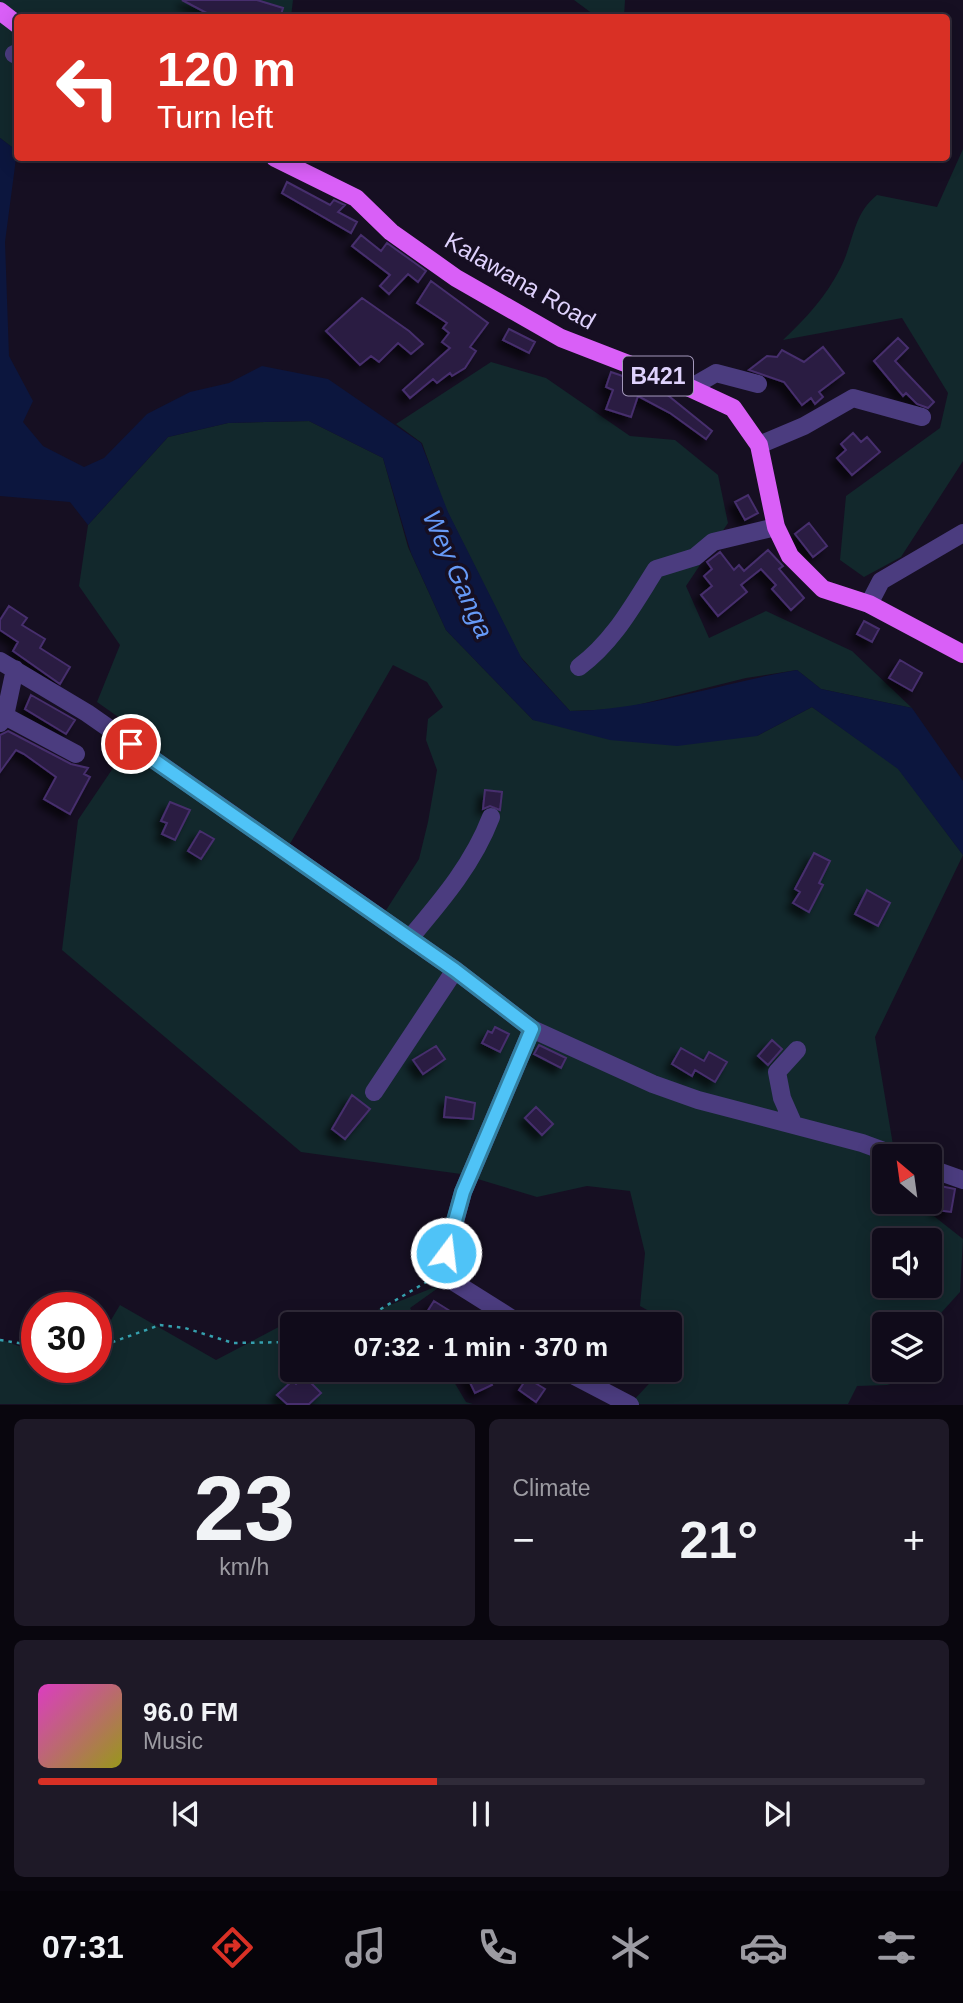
<!DOCTYPE html>
<meta charset="utf-8">
<style>
body{margin:0;font-family:Arial,sans-serif;background:#1e1927;color:#f1f3f6;height:100vh;display:flex;flex-direction:column;font-size:26px;white-space:nowrap}
*{box-sizing:border-box;margin:0}
p{font-size:23px;color:#9c9ba2}
.icon{flex:none;width:38px;height:38px;fill:none;stroke:currentColor;stroke-width:2;stroke-linecap:round;stroke-linejoin:round}
.map{position:relative;height:1405px;overflow:hidden}
.drawer{display:flex;flex-direction:column;gap:14px;padding:14px;background:#09060e;flex:1}
.drawer>*{flex:none}
.hud{position:absolute;left:14px;top:14px;width:936px;height:147px;border-radius:7px;box-shadow:0 4px 18px #0003,0 0 0 2px #302b39;background:#d93025;color:#fff;overflow:hidden}
.needle{width:46px;rotate:331deg}
.fabs{position:absolute;left:872px;top:1144px;display:grid;gap:14px}
.fabs a{display:grid;place-items:center;width:70px;height:70px;border-radius:7px;background:#100b1a;box-shadow:0 4px 18px #0003,0 0 0 2px #302b39;font-size:35px}
.speed{position:absolute;left:21px;top:1292px;display:flex;gap:14px;font-size:35px;font-weight:700;text-align:center}
.speed>*{display:grid;place-content:center;width:91px;height:91px;border-radius:50%;background:#100b1a;box-shadow:0 4px 18px #0003,0 0 0 2px #302b39;line-height:1}
.speed .limit{border:10px solid #d22;background:#fff;color:#111}
.pin{position:absolute;display:grid;place-items:center;width:60px;height:60px;color:#fff;margin:-30px;border:4px solid #fff;border-radius:50%;box-shadow:0 2px 7px #0007}
.me{position:absolute;width:77px;margin:-38px;rotate:15deg;stroke-linejoin:round;filter:drop-shadow(0 0 5px #0008)}
.turn{display:flex;align-items:center;gap:24px;height:147px;padding:0 28px;font-size:32px}
.turn .icon{width:91px;height:91px;stroke-width:2.5}
.turn b{display:block;font-size:49px;line-height:60px}
.big{font-size:52px;font-weight:800;line-height:1.1}
.drawer .tile{flex:1;display:flex;flex-direction:column;justify-content:center;gap:10px;min-width:0;padding:0 24px;border-radius:10px;background:#1e1927}
.drawer .dial{align-items:center;gap:0}
.dial b{font-size:91px;line-height:1}
.song{display:flex;align-items:center;gap:21px}
.cover{width:84px;height:84px;border-radius:10px;background:linear-gradient(135deg,hsl(310 70% 55%),hsl(60 70% 35%))}
.played{height:7px;border-radius:4px;background:linear-gradient(90deg,#d93025 45%,#302b39 45%)}
.keys{display:flex;justify-content:space-around;direction:ltr}
.heat{display:flex;justify-content:space-between;align-items:center;font-size:38px;direction:ltr}
.drawer .tiles{flex:1;display:grid;gap:14px;grid-template-columns:1fr 1fr}
.tile:last-child{grid-column:span 2}
.trip{position:absolute;left:280px;top:1312px;width:402px;height:70px;border-radius:7px;background:#100b1a;box-shadow:0 4px 18px #0003,0 0 0 2px #302b39;font-weight:800;line-height:70px;text-align:center}
.tabs{display:flex;height:112px;justify-content:space-around;align-items:center;background:#06040a;color:#9c9ba2}
.tabs .icon{width:49px;height:49px}
.tabs .current{color:#d93025}
.tabs b{font-size:32px;color:#f1f3f6}
.map>svg:first-child{display:block}
.green{fill:#12282c;fill-rule:evenodd}
.water{fill:#0c163e}
.building{fill:#2a1c42;stroke:#462f6d;stroke-width:2;filter:url(#shadow)}
.lines{fill:none;stroke-linecap:round;stroke-linejoin:round}
.path{stroke:#35a0ae;stroke-width:2.5;stroke-dasharray:3.5 5;stroke-linecap:butt}
.minor{stroke:#4b3c7f;stroke-width:18}
.major{stroke:#d95ff7;stroke-width:18}
.route-casing{stroke:#337fa1;stroke-width:18}
.route{stroke:#4fc3f7;stroke-width:12}
.labels{text-anchor:middle;stroke-width:7;stroke-linejoin:round;paint-order:stroke}
.shield{fill:#160f22;stroke:#a398bb;stroke-width:2}
.shield-label{font-size:23px;font-weight:bold;fill:#dfd2fd}
.street-label{font-size:24px;fill:#dfd2fd;stroke:#160f22}
.water-label{font-size:26px;font-style:italic;fill:#669af7;stroke:#160f22}
</style>
<div class="map">
<svg width="963" height="1405" viewBox="0 0 963 1405">
<defs>
<filter id="shadow"><feDropShadow dx="-6" dy="6" stdDeviation="3.5" flood-color="#0009"/></filter>
</defs>
<rect width="100%" height="100%" fill="#160f22"/>
<path class="green" d="M0,0H293L291,17L18,18V106H14L17,151L0,138Z
M574,0H625L624,17H597Z
M963,149V461L901,557L864,577L840,560L846,496L940,428L948,393L902,318L783,340C806,318 826,297 841,267C854,241 853,214 877,195L937,207Z
M491,362L546,378L630,436L675,440L718,475L728,523L686,586L709,638L766,611L852,651L912,708L821,689L797,670L746,678L621,709L570,711L520,656L445,507L422,443L396,424Z
M309,421L383,458L408,547L446,630L533,720L757,736L812,707L898,768L963,855L875,1037L895,1157H884V1202H916L963,1239L960,1292L931,1324L929,1335V1325H884V1370H923L922,1375L887,1385L857,1386L848,1404H630L662,1370H670V1352L681,1329L640,1306L645,1253L630,1191L587,1186L537,1197L461,1174L301,1152L62,950L78,820L138,731L97,702L120,645L79,586L88,525L168,437L228,423ZM393,665L427,682L443,707L428,719L426,740L437,770L428,822L419,859L381,918L287,849ZM884,1241H929V1286H884Z
M445,1283L410,1308L420,1325H340Z
M120,1305L216,1360L307,1312L324,1325H292V1370H447L466,1402L473,1404H0V1339L37,1353V1367H73L82,1370L84,1367H96V1345Z"/>
<path class="water" d="M0,138L17,151L5,242L9,356L33,401L23,422L43,446L84,467L104,458L147,414L190,392L229,383L262,366L328,379L421,443L448,512L522,659L570,711C647,710 721,683 797,670L821,689L912,708L963,781V855L898,769L812,707L757,736L677,746L610,740L533,720L446,630L411,553L383,458L309,421L228,423L168,437L88,525L70,502L0,496Z"/>
<path class="building" d="M182,0H257L283,8L280,18H216Z
M287,182L330,205L334,200L345,205L338,212L357,222L351,233L282,193Z
M361,235L381,251L387,243L426,271L418,282L408,274L389,294L380,286L390,275L352,246Z
M431,281L488,323L470,347L476,351L465,368L452,376L450,373L437,383L433,379L410,398L403,390L450,348L442,342L449,333L443,328L447,323L417,303Z
M362,298L409,331L423,344L411,354L398,343L379,362L371,356L360,365L326,331Z
M509,329L535,342L529,353L503,340Z
M898,338L908,348L895,361L934,402L928,408L917,404L906,393L903,396L874,361Z
M823,347L844,373L819,392L823,397L815,404L811,398L802,405L784,382L749,370L767,356L777,357L782,350L804,362Z
M611,372L660,389L712,431L706,439L670,413L638,396L631,417L606,409L613,390L606,387Z
M853,433L861,442L867,437L880,452L852,475L837,458L846,450L841,444Z
M748,495L758,513L745,520L735,502Z
M809,523L827,546L813,557L795,534Z
M768,550L783,566L779,569L804,598L791,610L772,589L776,585L761,569L741,585L747,592L718,616L701,595L712,586L704,576L712,569L707,562L720,552L734,570L739,565L744,571Z
M9,606L27,618L22,625L45,639L40,648L70,667L60,684L13,651L18,642L0,630V620Z
M864,621L879,629L872,642L857,634Z
M900,660L922,673L912,691L889,678Z
M31,695L75,720L66,734L25,709Z
M8,731L71,764L88,768L84,774L90,777L70,814L44,799L56,777L24,754L16,750L0,772V735Z
M485,790L502,792L500,810L490,806L483,809Z
M170,802L190,810L175,840L162,834L167,823L161,821Z
M200,831L214,839L201,859L188,851Z
M814,853L830,861L819,883L823,885L809,912L793,903L800,892L795,889Z
M867,890L890,903L878,926L855,914Z
M495,1027L509,1034L500,1052L482,1043L488,1031L492,1033Z
M772,1040L782,1049L768,1065L758,1056Z
M539,1045L566,1058L561,1068L534,1054Z
M436,1046L445,1059L423,1074L413,1060Z
M681,1048L704,1061L709,1052L727,1062L715,1082L695,1070L692,1076L672,1064Z
M352,1095L370,1109L345,1139L332,1129Z
M446,1097L475,1103L473,1119L444,1117Z
M536,1107L553,1124L542,1135L525,1118Z
M940,1186L955,1189L951,1212L936,1210Z
M434,1301L450,1311L442,1325H430L422,1320Z
M464,1370H485L492,1385L475,1393Z
M304,1376L321,1393L309,1404H287L277,1395L292,1381L296,1384Z
M527,1378L545,1389L536,1402L519,1390Z"/>
<g class="lines">
<path class="path" d="M341,1325L374,1313L428,1281
M0,1340L37,1346
M96,1348L160,1325L185,1328L233,1343L292,1342"/>
<path class="minor" d="M14,54L18,56
M690,388L716,373L758,384
M759,445L804,426L853,398L922,417
M869,604L881,581L963,533
M0,661L87,713L455,970L532,1029L653,1084L698,1100L862,1143L900,1157
M579,667C614,641 633,605 656,569L695,557L713,542L776,527
M5,716L76,754
M0,723L5,716L15,669
M410,938C442,900 473,864 491,817
M374,1092L455,970
M793,1123L782,1098L777,1072L797,1050
M929,1168L963,1180
M517,1325L511,1318L441,1274L463,1192L532,1029
M563,1370L630,1405"/>
<path class="major" d="M0,11L18,25
M275,158L356,198L391,232L456,278L561,338L690,388L733,408L759,445L776,527L790,556L823,589L869,604L963,654"/>
</g>
<g class="lines">
<defs>
<path id="route" d="M131,744L455,970L532,1029L463,1192L446,1253"/>
</defs>
<use href="#route" class="route-casing"/>
<use href="#route" class="route"/>
</g>
<g class="labels">
<rect class="shield" x="623" y="356.5" width="70" height="39" rx="5"/>
<g class="shield-label">
<text x="658" y="384">B421</text>
</g>
<g class="street-label">
<text transform="translate(520 281) rotate(30)" y="8">Kalawana Road</text>
</g>
<g class="water-label">
<text transform="translate(458 574) rotate(66)" y="9">Wey Ganga</text>
</g>
</g>
</svg>
<div class="fabs">
<a><svg class="needle" viewBox="-14 -14 28 28"><path d="M0-13l5 13h-10z" fill="#e53935"/><path d="M0 13l5-13h-10z" fill="#9c9ba2"/></svg></a>
<a><svg class="icon" aria-label="sound" viewBox="0 0 24 24"><path d="M4 9h4l5-4v14l-5-4H4zM17 9q2 3 0 6"/></svg></a>
<a><svg class="icon" aria-label="layers" viewBox="0 0 24 24"><path d="M12 4l9 5-9 5-9-5zM3 14l9 5 9-5"/></svg></a>
</div>
<div class="speed"><div class="limit">30</div></div>
<div class="pin" style="left:131px;top:744px;background:#d93025"><svg class="icon" aria-label="arrive" viewBox="0 0 24 24"><path d="M6 21V4h12l-3 4 3 4H6"/></svg></div>
<svg class="me" style="left:446px;top:1253px" viewBox="-20 -20 40 40"><circle r="17" fill="#4fc3f7" stroke="#fff" stroke-width="3"/><path d="M0-11L8 9 0 5-8 9z" fill="#fff"/></svg>
<div class="trip">07:32 · 1 min · 370 m</div>
<div class="hud">
<div class="turn"><svg class="icon" aria-label="left" viewBox="0 0 24 24"><path d="M17 20v-9H6M10 6l-5 5 5 5"/></svg><div><b>120 m</b>Turn left</div></div>
</div>
</div>
<section class="drawer">
<div class="tiles">
<div class="tile dial"><b>23</b><p>km/h</p></div>
<div class="tile"><p>Climate</p>
<div class="heat"><a>−</a><b class="big">21°</b><a>+</a></div>
</div>
<div class="tile">
<div class="song"><i class="cover"></i><div><b>96.0 FM</b><p>Music</p></div></div>
<div class="played"></div>
<div class="keys"><svg class="icon" aria-label="previous" viewBox="0 0 24 24"><path d="M18 5L8 12l10 7zM5 5v14"/></svg><svg class="icon" aria-label="pause" viewBox="0 0 24 24"><path d="M8 5v14M16 5v14"/></svg><svg class="icon" aria-label="next" viewBox="0 0 24 24"><path d="M6 5l10 7-10 7zM19 5v14"/></svg></div>
</div>
</div>
</section>
<nav class="tabs">
<b>07:31</b>
<svg class="icon current" aria-label="directions" viewBox="0 0 24 24"><path d="M12 3l9 9-9 9-9-9zM9 14v-3h6M13 9l2 2-2 2"/></svg>
<svg class="icon" aria-label="music" viewBox="0 0 24 24"><path d="M9 18V5l10-2v13"/><circle cx="6" cy="18" r="3"/><circle cx="16" cy="16" r="3"/></svg>
<svg class="icon" aria-label="phone" viewBox="0 0 24 24"><path d="M5 4h4l2 5-3 2q2 4 5 5l2-3 5 2v4C11 20 4 13 5 4z"/></svg>
<svg class="icon" aria-label="climate" viewBox="0 0 24 24"><path d="M12 3v18M4 7l16 10M4 17L20 7"/></svg>
<svg class="icon" aria-label="car" viewBox="0 0 24 24"><path d="M5 17H2v-5l4-1 3-4h7l3 4 3 1v5h-3M9 17h6M6 11h13"/><circle cx="7" cy="17" r="2"/><circle cx="17" cy="17" r="2"/></svg>
<svg class="icon" aria-label="filters" viewBox="0 0 24 24"><path d="M4 7h16M4 17h16"/><circle cx="9" cy="7" r="2"/><circle cx="15" cy="17" r="2"/></svg>
</nav>
